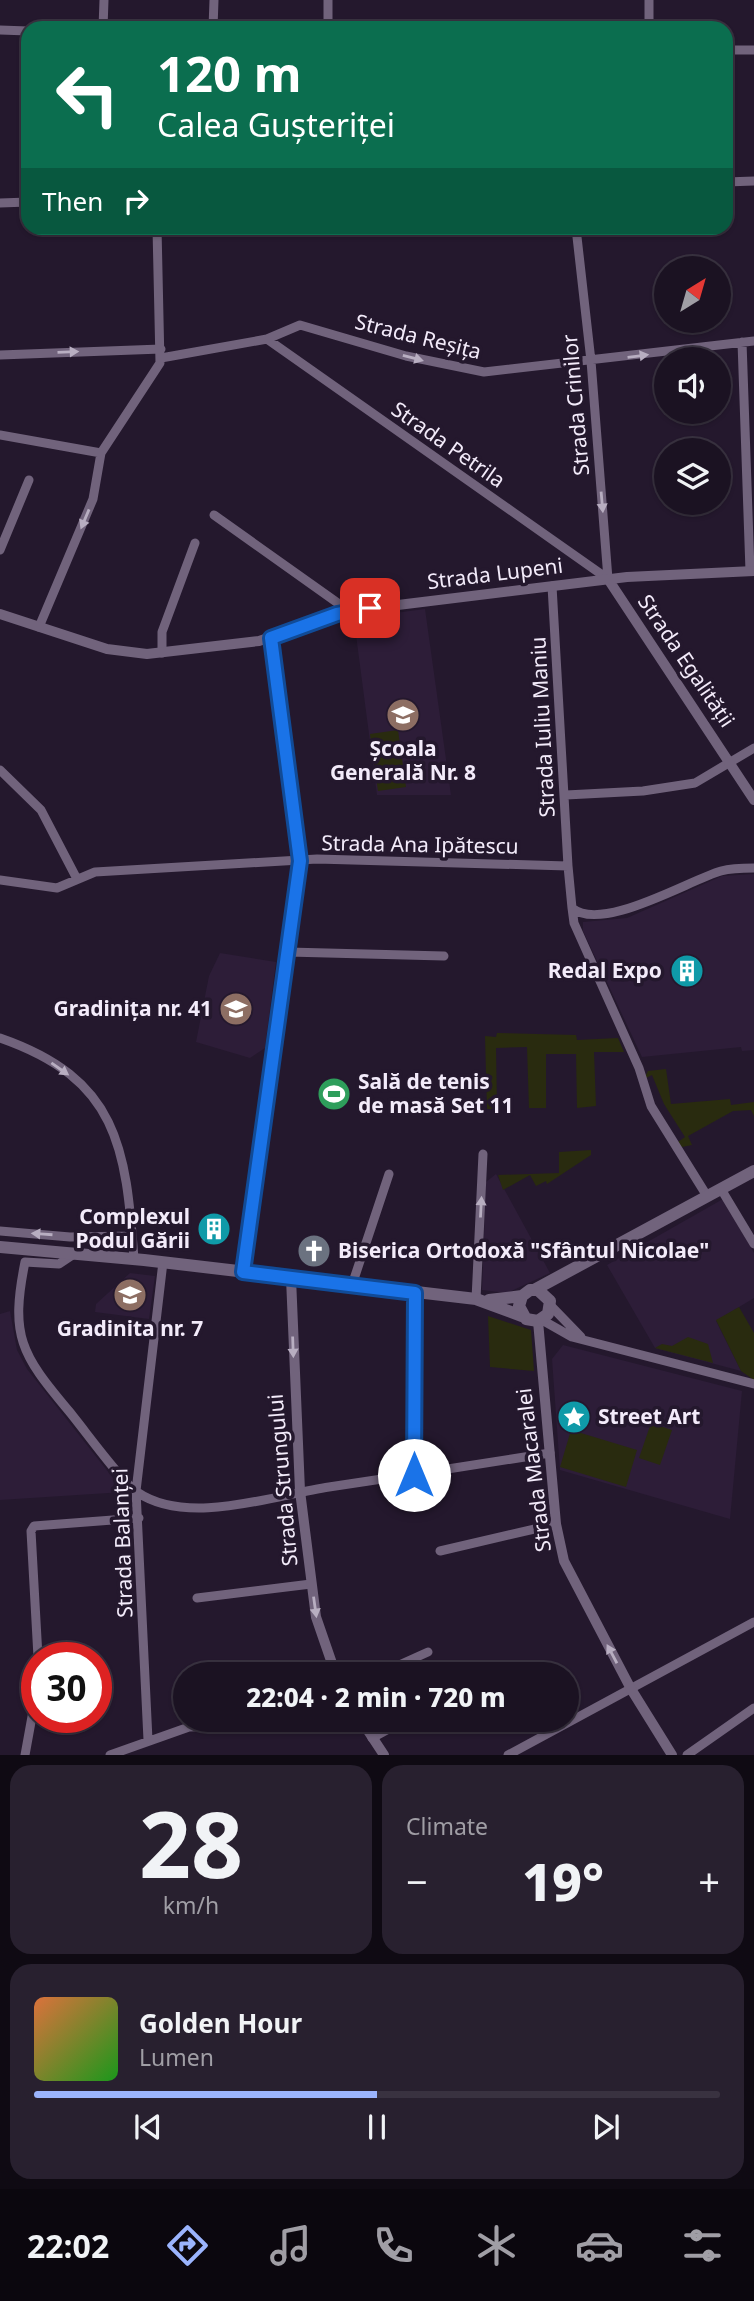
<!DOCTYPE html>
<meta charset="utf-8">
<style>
body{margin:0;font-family:"Noto Sans",sans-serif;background:#28202f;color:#f1f3f6;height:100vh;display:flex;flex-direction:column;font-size:26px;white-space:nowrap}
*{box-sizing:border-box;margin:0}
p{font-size:23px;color:#a09ea5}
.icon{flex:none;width:38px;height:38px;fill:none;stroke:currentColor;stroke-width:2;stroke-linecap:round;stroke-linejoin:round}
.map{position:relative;height:1755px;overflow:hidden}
.sheet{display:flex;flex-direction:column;gap:10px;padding:10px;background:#0f0a13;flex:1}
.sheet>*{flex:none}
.banner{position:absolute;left:21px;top:21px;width:712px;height:214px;border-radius:21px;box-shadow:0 2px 5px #0004,0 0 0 2px #393240;background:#0b6e4f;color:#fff;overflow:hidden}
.needle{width:46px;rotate:37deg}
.controls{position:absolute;left:654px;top:256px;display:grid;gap:14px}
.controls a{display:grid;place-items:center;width:77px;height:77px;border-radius:50%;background:#1b1222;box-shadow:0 2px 5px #0004,0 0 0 2px #393240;font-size:35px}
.speed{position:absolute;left:21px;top:1642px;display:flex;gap:14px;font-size:35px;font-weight:700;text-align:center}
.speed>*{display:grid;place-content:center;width:91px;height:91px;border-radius:50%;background:#1b1222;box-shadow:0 2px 5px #0004,0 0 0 2px #393240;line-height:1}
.speed .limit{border:10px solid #d22;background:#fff;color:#111}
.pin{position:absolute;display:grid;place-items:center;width:60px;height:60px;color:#fff;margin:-30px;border-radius:14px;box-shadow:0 4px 10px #0006}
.me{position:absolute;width:77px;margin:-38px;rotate:0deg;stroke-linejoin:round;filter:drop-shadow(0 0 5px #0008)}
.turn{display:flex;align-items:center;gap:24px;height:147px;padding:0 21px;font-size:32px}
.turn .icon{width:91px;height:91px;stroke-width:2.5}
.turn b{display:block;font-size:49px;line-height:60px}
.then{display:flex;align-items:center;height:66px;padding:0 21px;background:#0003;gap:14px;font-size:26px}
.big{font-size:52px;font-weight:800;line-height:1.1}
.sheet .card{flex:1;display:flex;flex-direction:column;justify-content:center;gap:10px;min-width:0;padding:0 24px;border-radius:21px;background:#28202f}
.sheet .dial{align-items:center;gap:0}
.dial b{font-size:91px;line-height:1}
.song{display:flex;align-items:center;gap:21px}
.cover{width:84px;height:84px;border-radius:10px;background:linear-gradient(135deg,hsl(20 70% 55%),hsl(120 70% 35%))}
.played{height:7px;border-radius:4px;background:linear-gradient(90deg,#9bb4fd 50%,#393240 50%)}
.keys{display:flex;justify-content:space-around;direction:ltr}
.heat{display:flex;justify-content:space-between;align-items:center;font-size:38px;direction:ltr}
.sheet .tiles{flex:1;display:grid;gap:10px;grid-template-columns:1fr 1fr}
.card:last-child{grid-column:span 2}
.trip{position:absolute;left:173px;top:1662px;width:406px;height:70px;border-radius:35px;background:#1b1222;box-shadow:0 2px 5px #0004,0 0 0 2px #393240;font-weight:800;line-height:70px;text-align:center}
.menu{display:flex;height:112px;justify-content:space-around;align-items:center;background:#0b070e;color:#a09ea5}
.menu .icon{width:49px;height:49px}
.menu .current{color:#9bb4fd}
.menu b{font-size:32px;color:#f1f3f6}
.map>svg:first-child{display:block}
.built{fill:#2d1d38}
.green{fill:#292b0f}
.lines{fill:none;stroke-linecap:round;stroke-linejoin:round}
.minor{stroke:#71637c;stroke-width:9}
.tertiary{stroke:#71637c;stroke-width:10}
.secondary{stroke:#71637c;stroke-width:12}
.oneway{fill:#b8aec1}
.route-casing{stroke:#114b97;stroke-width:18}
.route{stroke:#1a73e8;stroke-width:12}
.labels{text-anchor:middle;stroke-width:7;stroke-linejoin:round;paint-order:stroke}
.street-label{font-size:21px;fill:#f3ebfa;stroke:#24182d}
.poi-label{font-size:21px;font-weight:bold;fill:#f3ebfa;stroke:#24182d;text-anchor:end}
</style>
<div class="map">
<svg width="754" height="1755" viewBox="0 0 754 1755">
<rect width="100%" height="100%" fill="#24182d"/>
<path class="built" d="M425,609L451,795H377L356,635L396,628L395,613Z
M754,874V1050L742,1051L741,1047L642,1057L583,931V922L627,918L722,876Z
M220,953L276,962L265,1048L250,1058L196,1042L209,976Z
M496,1174L550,1273L507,1293L482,1290L486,1182Z
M723,1199L754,1253V1298L716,1321L741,1371L655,1348L607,1265Z
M130,1273L155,1276L149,1319L95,1312L96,1304Z
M10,1311L17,1350L27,1369L124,1492L0,1500V1314Z
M563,1345L742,1391L730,1519L560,1470L552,1359Z"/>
<path class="green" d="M398,730L406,787L378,791L370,734Z
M497,1033L576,1035L577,1040L618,1038L624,1052H594L596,1106L577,1108L576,1054H546V1108H529L527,1047L496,1048L497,1109H487L485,1036L496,1037Z
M666,1069L671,1104L730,1099L731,1105L754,1102V1116L751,1110L733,1111L688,1136L692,1145L682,1147L678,1142L685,1137L664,1104L652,1075L644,1079L648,1071Z
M591,1150V1155L547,1184L546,1181L536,1186L530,1175L503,1190L498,1175L559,1173V1152Z
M739,1307L754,1333V1380L741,1371L716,1320Z
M488,1316L531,1330L534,1371L490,1367Z
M688,1337L708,1344L713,1363L655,1348L662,1344L672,1346Z
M651,1423L672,1430L660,1465L639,1458Z
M571,1430L637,1450L626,1487L560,1467Z"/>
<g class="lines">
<path class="minor" d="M328,0V28
M103,28L104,0
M213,28L214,0
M649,28V0
M0,30L28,31
M726,50H754
M726,182L754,181
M0,203L28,202
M576,228L591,361L608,579
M267,339L608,579
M742,342L750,571
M0,355L161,349
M161,358L267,339L300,325L406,356L484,372L754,341
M0,435L101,453L160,363L157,228
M214,515L349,611
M0,550L29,480
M552,586L568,866
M39,627L93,499L101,453
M162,653V632L195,543
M0,770L41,810L77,879
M566,795L643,791L695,783L754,748
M0,880L57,888L95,872L317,859L568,866L572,908C602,933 689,880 721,871C732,868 743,868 754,868
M572,908L574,923L639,1068L651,1106L707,1196
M288,952L444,956
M0,1038C118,1079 126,1147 134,1259
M721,1189L754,1244
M0,1231L70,1237L132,1236
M74,1254L59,1264L25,1262C10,1336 21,1354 68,1410C84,1429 120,1480 137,1492C188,1527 274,1495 329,1487C403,1476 476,1465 550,1453
M243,1272L300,861L271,638
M352,1285L389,1174
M476,1299L483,1154
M550,1305L581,1337
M542,1320L572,1337L754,1384
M414,1475L415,1293
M440,1551L556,1524
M197,1598L311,1584
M38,1657L31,1531L34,1526L139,1518
M377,1675L428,1652
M372,1738L405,1720
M148,1740L136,1491L163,1262
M25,1755L37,1689
M110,1755L189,1727L309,1724L332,1720
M508,1755L754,1622
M687,1755L754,1708"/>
<path class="tertiary" d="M608,579L754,800
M0,614L107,649L147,654L259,641L349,611L627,577L754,571
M291,1278L300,1491L316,1617L336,1675
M538,1321L556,1524L564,1561L631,1689L672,1755
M361,1720L384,1755"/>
<path class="secondary" d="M0,1247L144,1260L476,1299L522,1316
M534,1290L754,1171
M489,1300L522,1296L530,1290H538L550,1301L548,1314L538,1321L526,1319L519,1306L522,1296"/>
</g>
<defs><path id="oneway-solid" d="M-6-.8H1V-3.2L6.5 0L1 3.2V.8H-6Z" transform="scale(1.75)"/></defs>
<g class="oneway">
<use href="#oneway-solid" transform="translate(68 352) rotate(-2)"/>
<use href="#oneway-solid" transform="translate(638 356) rotate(-7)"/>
<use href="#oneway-solid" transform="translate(413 358) rotate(15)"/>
<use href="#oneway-solid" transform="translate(602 502) rotate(85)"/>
<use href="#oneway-solid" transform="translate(85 519) rotate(113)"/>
<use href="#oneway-solid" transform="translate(60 1069) rotate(35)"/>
<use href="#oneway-solid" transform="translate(481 1207) rotate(-87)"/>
<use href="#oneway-solid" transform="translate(42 1234) rotate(-176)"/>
<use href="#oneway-solid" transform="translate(293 1347) rotate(88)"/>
<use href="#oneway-solid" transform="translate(315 1607) rotate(82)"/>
<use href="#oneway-solid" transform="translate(612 1654) rotate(-118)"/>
</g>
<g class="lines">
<defs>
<path id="route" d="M370,608L337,614L271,638L300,861L243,1272L415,1293L414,1475"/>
</defs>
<use href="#route" class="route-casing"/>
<use href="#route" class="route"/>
</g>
<defs>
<symbol id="school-disc" viewBox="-11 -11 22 22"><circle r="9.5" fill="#8d6e63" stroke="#24182d"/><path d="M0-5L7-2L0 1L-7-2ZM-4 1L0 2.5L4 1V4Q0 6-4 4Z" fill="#fff"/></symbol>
<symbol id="building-disc" viewBox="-11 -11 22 22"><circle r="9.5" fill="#0f9aa8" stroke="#24182d"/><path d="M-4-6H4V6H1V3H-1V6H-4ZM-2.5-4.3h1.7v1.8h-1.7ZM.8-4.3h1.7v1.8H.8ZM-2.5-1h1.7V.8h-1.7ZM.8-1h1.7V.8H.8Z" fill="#fff"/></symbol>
<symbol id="stadium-disc" viewBox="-11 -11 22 22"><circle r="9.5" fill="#2e9e5b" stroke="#24182d"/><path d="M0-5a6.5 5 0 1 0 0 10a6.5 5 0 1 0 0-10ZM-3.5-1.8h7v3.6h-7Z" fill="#fff"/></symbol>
<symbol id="church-disc" viewBox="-11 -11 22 22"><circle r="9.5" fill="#6b7280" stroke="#24182d"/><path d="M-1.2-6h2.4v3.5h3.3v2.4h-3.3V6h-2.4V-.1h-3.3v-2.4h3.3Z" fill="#fff"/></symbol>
<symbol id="sight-disc" viewBox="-11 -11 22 22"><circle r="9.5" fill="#0f9aa8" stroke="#24182d"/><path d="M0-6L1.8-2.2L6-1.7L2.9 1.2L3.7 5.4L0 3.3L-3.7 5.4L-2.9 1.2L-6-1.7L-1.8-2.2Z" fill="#fff"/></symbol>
</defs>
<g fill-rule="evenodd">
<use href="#school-disc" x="384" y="696" width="38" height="38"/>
<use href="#building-disc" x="668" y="952" width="38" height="38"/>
<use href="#school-disc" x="217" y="990" width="38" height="38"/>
<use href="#stadium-disc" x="315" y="1075" width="38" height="38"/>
<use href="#building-disc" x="195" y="1210" width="38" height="38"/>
<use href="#church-disc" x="295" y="1232" width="38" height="38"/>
<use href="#school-disc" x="111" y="1276" width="38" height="38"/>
<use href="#sight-disc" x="555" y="1398" width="38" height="38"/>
</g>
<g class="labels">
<g class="street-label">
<text transform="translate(418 337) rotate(14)" y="7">Strada Reșița</text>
<text transform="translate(576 405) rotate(-95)" y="7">Strada Crinilor</text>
<text transform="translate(448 445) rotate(35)" y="7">Strada Petrila</text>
<text transform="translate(495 574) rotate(-7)" y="7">Strada Lupeni</text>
<text transform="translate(686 661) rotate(56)" y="7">Strada Egalității</text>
<text transform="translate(543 727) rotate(-93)" y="7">Strada Iuliu Maniu</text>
<text transform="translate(420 845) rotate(1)" y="7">Strada Ana Ipătescu</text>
<text transform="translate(534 1470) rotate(-97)" y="7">Strada Macaralei</text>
<text transform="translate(283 1480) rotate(-95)" y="7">Strada Strungului</text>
<text transform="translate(123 1543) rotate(-92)" y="7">Strada Balanței</text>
</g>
<g class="poi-label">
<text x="403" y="756" text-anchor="middle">Școala<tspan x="403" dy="24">Generală Nr. 8</tspan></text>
<text x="662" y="978">Redal Expo</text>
<text x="212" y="1016">Gradinița nr. 41</text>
<text x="358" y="1089" text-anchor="start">Sală de tenis<tspan x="358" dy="24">de masă Set 11</tspan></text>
<text x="190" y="1224">Complexul<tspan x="190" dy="24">Podul Gării</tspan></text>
<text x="338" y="1258" text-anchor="start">Biserica Ortodoxă "Sfântul Nicolae"</text>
<text x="130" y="1336" text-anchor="middle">Gradinita nr. 7</text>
<text x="598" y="1424" text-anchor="start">Street Art</text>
</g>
</g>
</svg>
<div class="controls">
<a><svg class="needle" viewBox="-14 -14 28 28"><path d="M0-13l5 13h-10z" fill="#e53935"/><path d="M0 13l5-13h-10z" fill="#a09ea5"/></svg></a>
<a><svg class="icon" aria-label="sound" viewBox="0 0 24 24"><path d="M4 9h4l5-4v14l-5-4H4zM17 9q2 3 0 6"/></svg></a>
<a><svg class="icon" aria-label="layers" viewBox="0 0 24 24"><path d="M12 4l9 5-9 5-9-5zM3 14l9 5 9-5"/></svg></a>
</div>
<div class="speed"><div class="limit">30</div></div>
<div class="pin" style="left:370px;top:608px;background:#d93025"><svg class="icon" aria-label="arrive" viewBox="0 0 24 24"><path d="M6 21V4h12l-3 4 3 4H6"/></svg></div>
<svg class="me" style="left:414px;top:1475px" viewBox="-20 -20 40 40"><circle r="19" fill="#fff"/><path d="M0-13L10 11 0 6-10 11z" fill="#1a73e8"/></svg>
<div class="trip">22:04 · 2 min · 720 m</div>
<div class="banner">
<div class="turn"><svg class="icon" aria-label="left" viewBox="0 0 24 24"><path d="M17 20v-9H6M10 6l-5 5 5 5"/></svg><div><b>120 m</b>Calea Gușteriței</div></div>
<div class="then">Then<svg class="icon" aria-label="right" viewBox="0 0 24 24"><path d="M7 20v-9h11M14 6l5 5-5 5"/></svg></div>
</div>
</div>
<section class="sheet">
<div class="tiles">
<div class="card dial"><b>28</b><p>km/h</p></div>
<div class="card"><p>Climate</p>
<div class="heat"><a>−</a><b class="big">19°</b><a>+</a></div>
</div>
<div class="card">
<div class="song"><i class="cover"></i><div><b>Golden Hour</b><p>Lumen</p></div></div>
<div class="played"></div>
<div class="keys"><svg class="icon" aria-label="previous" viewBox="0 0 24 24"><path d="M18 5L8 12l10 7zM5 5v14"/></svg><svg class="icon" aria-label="pause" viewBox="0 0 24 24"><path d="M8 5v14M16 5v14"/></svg><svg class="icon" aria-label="next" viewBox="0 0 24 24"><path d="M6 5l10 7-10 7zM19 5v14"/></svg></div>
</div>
</div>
</section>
<nav class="menu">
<b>22:02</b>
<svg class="icon current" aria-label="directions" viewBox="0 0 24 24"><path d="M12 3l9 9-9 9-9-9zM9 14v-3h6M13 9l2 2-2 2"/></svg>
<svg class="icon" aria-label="music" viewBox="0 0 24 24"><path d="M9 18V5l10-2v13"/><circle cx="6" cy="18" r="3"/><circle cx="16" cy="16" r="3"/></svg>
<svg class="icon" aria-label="phone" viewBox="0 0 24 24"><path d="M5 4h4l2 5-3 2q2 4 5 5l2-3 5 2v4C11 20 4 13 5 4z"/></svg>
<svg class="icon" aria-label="climate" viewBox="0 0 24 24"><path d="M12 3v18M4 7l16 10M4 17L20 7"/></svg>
<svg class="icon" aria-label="car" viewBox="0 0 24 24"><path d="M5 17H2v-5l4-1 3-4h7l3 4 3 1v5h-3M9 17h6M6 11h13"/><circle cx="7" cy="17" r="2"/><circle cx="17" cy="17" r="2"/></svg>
<svg class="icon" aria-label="filters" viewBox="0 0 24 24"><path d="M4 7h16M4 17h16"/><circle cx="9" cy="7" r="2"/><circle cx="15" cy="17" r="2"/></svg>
</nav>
